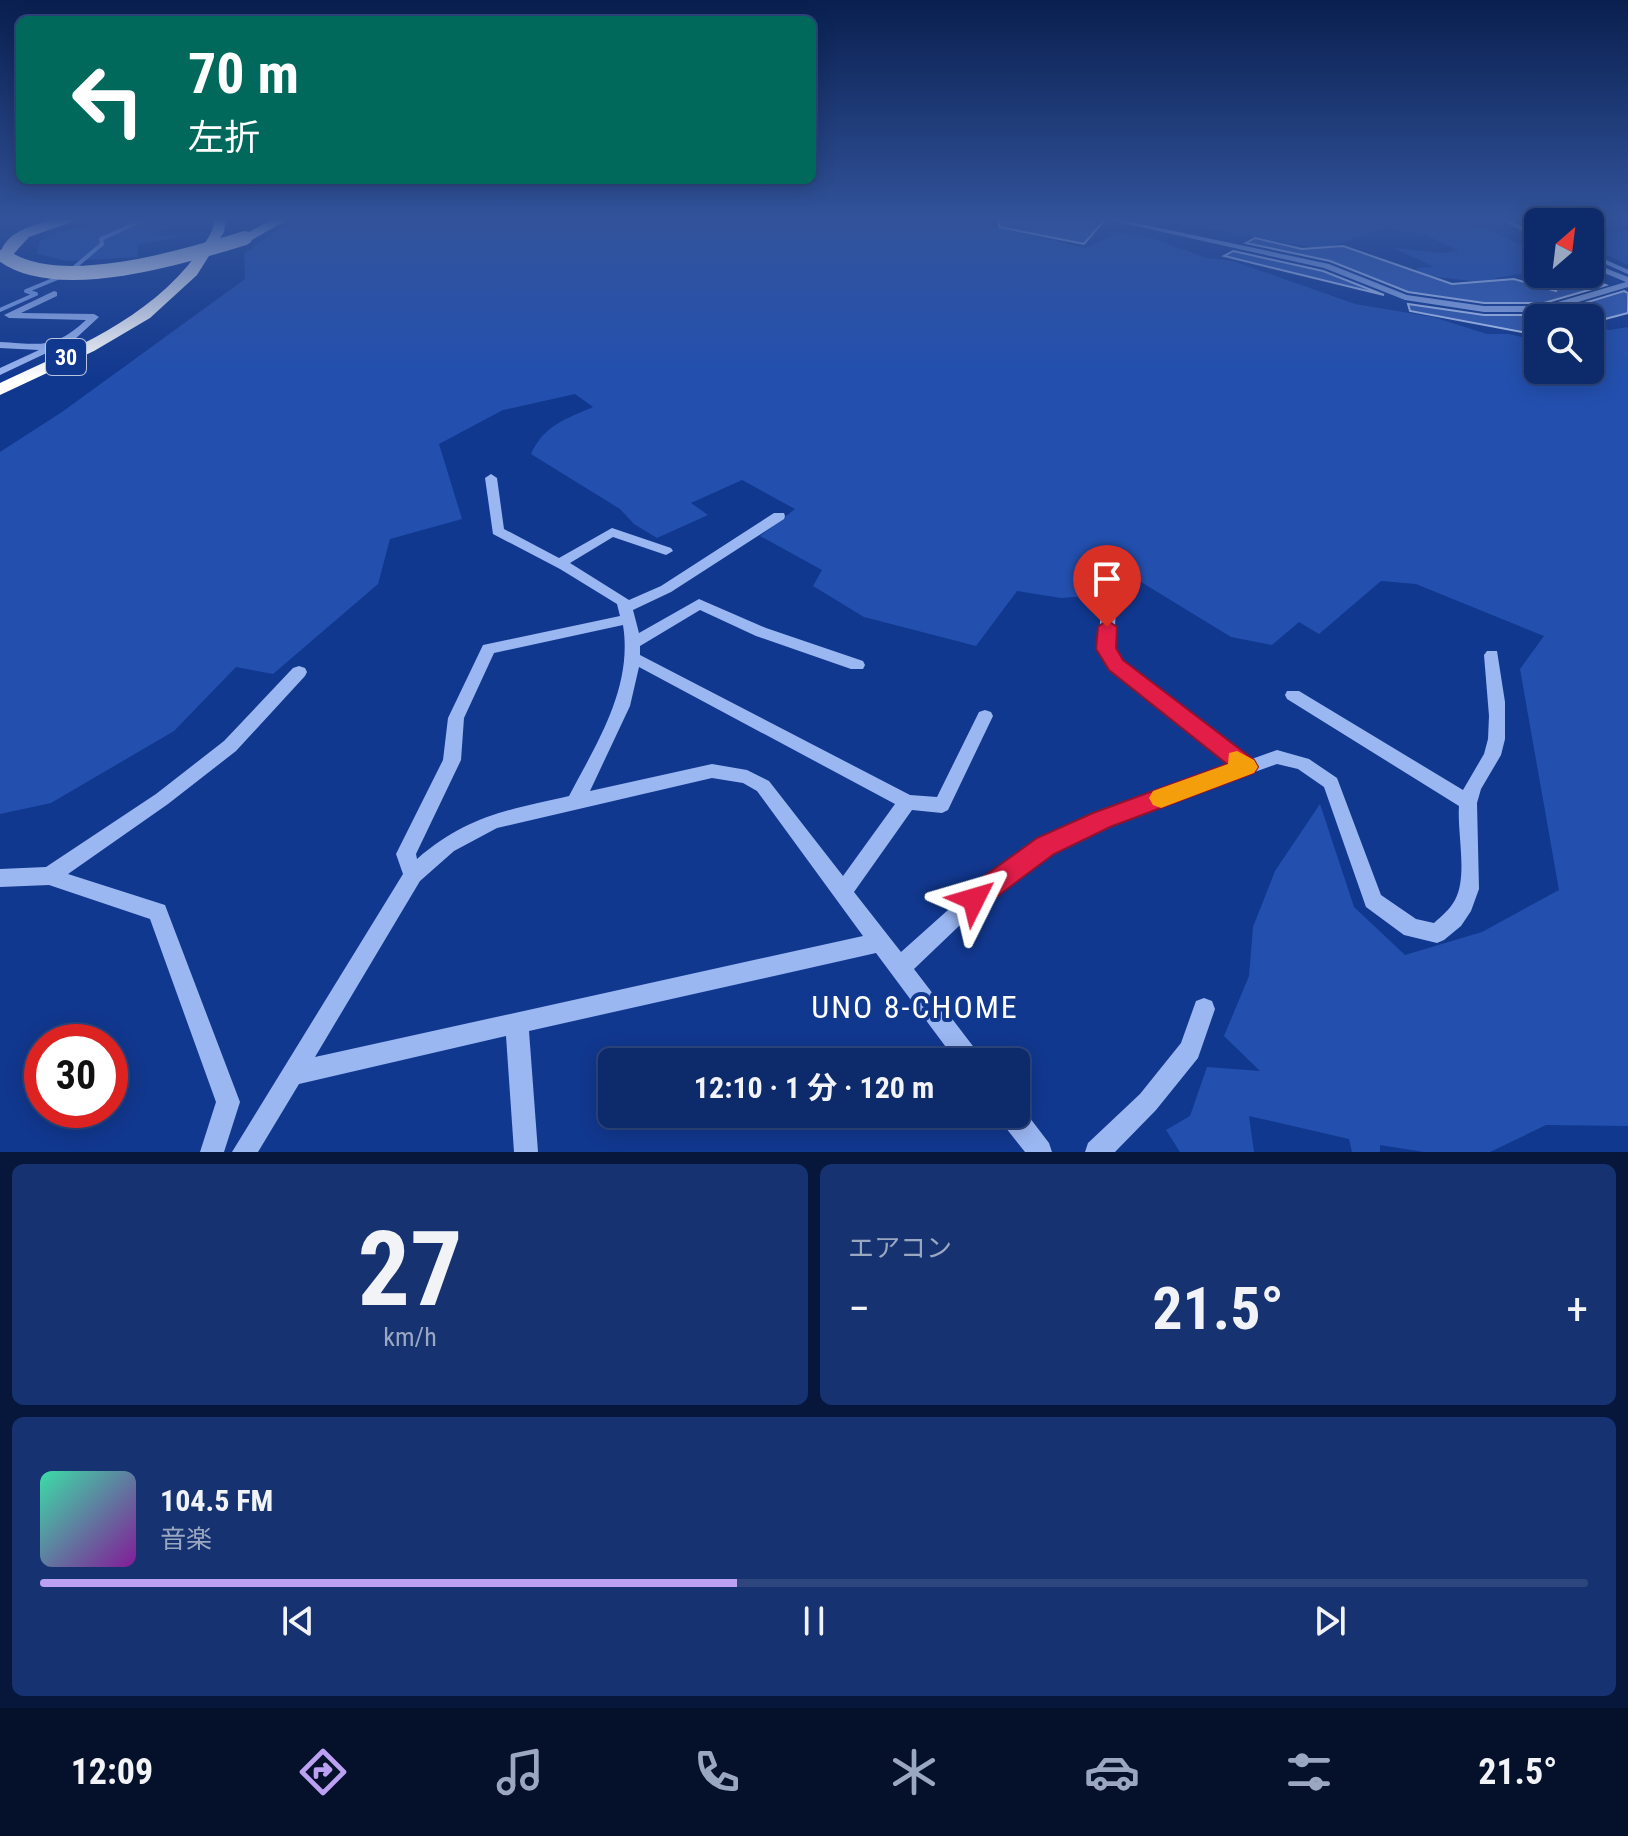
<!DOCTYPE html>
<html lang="ja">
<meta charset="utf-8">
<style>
body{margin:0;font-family:"Roboto Condensed","Noto Sans JP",sans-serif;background:#163271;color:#f1f3f6;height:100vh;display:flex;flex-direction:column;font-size:30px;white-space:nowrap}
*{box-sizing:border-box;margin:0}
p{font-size:26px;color:#9aa7c1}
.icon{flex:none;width:44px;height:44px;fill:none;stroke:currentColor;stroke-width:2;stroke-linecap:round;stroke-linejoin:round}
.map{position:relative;height:1152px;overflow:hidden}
.panel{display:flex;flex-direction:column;gap:12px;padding:12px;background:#07173b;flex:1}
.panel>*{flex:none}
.hud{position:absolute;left:16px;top:16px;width:800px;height:168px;border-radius:12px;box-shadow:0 4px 20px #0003,0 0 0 2px #2d467e;background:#00695c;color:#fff;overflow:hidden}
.needle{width:52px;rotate:28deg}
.controls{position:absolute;left:1524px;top:208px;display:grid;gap:16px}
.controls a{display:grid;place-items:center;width:80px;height:80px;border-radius:12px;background:#0d2a6b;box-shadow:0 4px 20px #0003,0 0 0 2px #2d467e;font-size:40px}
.speed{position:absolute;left:24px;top:1024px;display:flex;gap:16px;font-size:40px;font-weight:700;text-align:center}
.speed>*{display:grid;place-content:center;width:104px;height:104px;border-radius:50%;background:#0d2a6b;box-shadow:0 4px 20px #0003,0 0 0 2px #2d467e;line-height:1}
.speed .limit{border:12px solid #d22;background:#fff;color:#111}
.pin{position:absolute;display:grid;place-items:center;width:68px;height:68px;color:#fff;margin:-82px -34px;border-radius:50% 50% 50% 0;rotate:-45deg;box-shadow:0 0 8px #0007}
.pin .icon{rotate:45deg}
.me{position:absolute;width:88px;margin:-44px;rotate:50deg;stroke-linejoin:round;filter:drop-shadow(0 0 6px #0008)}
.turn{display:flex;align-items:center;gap:28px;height:168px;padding:0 40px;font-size:36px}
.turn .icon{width:104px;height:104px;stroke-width:2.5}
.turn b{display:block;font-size:56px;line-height:68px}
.big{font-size:60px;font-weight:700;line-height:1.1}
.panel .tile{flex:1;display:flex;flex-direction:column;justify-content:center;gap:12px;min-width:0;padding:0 28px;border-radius:12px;background:#163271}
.panel .dial{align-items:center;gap:0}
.dial b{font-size:104px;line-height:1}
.song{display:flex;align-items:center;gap:24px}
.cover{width:96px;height:96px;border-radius:12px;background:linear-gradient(135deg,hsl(160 70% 55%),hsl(290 70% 35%))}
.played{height:8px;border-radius:4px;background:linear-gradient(90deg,#bca0f2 45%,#2d467e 45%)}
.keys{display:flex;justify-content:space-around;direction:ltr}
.heat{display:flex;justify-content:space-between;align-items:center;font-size:44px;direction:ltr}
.panel .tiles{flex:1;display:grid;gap:12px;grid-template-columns:1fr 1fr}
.tile:last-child{grid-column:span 2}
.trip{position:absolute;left:598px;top:1048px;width:432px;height:80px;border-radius:12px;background:#0d2a6b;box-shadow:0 4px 20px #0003,0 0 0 2px #2d467e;font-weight:700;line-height:80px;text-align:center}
.dock{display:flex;height:128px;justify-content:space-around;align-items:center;background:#05112b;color:#9aa7c1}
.dock .icon{width:56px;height:56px}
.dock .on{color:#bca0f2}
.dock b{font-size:36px;color:#f1f3f6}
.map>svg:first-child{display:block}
.green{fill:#2350af}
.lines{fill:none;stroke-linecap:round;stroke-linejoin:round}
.stream{stroke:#8db0f6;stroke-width:4}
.building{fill:#355eb7;stroke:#c2d5fd;stroke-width:2}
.minor{fill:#9bb7f2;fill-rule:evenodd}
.highway{fill:#fff;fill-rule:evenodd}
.highway-bridge{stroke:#fff;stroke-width:14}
.route{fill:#e11d48;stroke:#92132f;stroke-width:2}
.slow{fill:#f59e0b}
.labels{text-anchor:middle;stroke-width:8;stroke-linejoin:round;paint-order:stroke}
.shield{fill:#11388f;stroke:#b8c3dd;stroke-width:2}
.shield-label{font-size:22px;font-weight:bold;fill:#fff}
.near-neighbourhood-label{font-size:32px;letter-spacing:2px;fill:#fff;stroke:#11388f}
</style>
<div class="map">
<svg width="1628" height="1152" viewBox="0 0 1628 1152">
<rect width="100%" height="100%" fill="#11388f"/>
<path class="green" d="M112,218L186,220L154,234L177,237L138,245V257L67,261L37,254L39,242L49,236Z
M296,218H957L1085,248L1118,233L1152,238L1207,258L1233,261L1355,304L1433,317L1487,334H1509L1538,341V370H1590V326L1609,330L1628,327V1126L1546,1125L1490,1152H1424L1380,1145V1152H1352L1349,1139L1249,1116L1254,1152H1180L1166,1130L1190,1116L1207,1067L1260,1071L1224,1036L1249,976L1253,927L1275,871L1320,804L1354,907L1405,955L1482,932L1559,890L1520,669L1544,636L1416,584L1381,581L1319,634L1299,622L1272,645L1231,637L1097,555L1080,561L1098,595L1061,598L1017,591L976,646L864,617L813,586L822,570L760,536L795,509L742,480L691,503L708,515L657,538L634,524L620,509L531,454C544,425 566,419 593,407L575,394L503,410L439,444L462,519L390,539L378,584L273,674L236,667L174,731L51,803L0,814V452L62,412L245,279L244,253Z
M1170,218H1436L1485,228L1538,253V271L1496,278L1490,283L1418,275L1417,268L1434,267L1394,248L1442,253L1459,251L1428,236L1388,228L1321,249L1168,221Z
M1628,231V265L1590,247V235Z"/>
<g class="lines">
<path class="stream" d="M1530,218L1539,222
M1590,255L1628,272
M70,271L102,244L101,239L148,218
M0,310L36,294L26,291L60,277"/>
</g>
<path class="building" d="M1000,218H1097L1103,222L1084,244L999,227Z
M1255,238L1302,249L1343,246L1452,284L1514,279L1556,291L1562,277L1574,282L1585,277L1606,285L1544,303H1484L1408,292L1330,261L1246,243Z
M1233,251L1323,271L1384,295L1224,256Z
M1624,291L1628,293V313L1590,323V318H1538V335L1410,311L1408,304L1484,315H1545Z"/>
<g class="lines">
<path class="minor" d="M1100,218H1113L1329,264L1407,295L1484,306H1544L1626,282L1590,267V262L1628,277V287L1545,312H1484L1405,300L1324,268Z
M1497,218H1506L1538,234V239Z
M54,291L57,292V296L21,313L94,314L99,317L74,340L0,375V368L39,350L0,348V342C42,344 53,350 86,320L9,318L4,315Z
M491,474L497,478L504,529L559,558L612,528L671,548L673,551L666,555L613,537L570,563L629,600L661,586L774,513H784L785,516L784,519L671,592L633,610L639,633L699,599L766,628L863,661L865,665L863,669H851L756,636L700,610L640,646V655L910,795L937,797L979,712L985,710L991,712L993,716L948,810L942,813L912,810L854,892L901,952L967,893L1038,840L1094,815L1232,766L1110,669L1098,649L1103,583L1099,572L1106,568L1111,569L1117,583L1114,649L1122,661L1249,760L1277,750L1309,759L1337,778L1381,895L1416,919L1434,923C1442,916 1450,909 1455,900C1468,876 1457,833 1459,806L1287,699L1285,695L1287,691H1299L1463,790L1484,754L1488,739L1489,716L1484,655L1487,651H1497L1505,702V739L1501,755L1481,789L1477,803L1479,889L1471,911L1461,926L1444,940L1437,943L1404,935L1366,907L1324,787L1298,769L1277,764L1108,825L1052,852L981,905L914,969L979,1054L983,1062H957L876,953L529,1031L538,1152H514L506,1036L299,1084L258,1152H232L403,874L396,854L443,760L448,718L483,645L620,616L617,604L560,569L493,534L485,478ZM623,625C633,687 597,743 569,796C507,810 467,816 417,859L416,854L461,760L464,718L494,653ZM639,667L895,804L843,876L769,781L747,770L712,764L590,791L630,706ZM712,778L743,783L757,791L863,936L315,1057L420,881L454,851L497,828Z
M299,666L305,668L307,672L305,676L236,751L168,804L68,874L165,905L240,1102L224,1152H200L216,1102L150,919L49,885L0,887V869L46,867L156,794L224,741L293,668Z
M1204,998L1212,1001L1215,1009L1198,1058L1156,1110L1115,1152H1085L1088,1143L1140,1094L1181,1043L1196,1001Z
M1016,1104L1020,1105L1049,1143L1052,1152H1025L1002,1123L999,1114H1016Z"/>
<path class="highway" d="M61,218H83L29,237L9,259H0C0,231 39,223 61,218Z
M214,218H226L224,232L197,275L150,318L94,351L0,395V383C72,349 151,319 199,251C206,241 215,231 214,218Z
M275,218H290L250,241L238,238Z"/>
<path class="highway-bridge" d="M4,256C59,295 184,257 245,238"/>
</g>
<linearGradient id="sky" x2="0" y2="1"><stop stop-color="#091f4f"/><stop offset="0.58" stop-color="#32539b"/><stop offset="1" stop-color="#32539b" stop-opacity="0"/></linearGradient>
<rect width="1628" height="379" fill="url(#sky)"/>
<path class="route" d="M1107,620L1117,627L1116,648L1123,660L1254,760L1258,767L1254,773L1110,827L1054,854L983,907L974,910L965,907L961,899L965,890L1037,838L1093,813L1227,764L1109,670L1096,649L1098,627Z"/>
<path class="slow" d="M1237,751L1254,760L1258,767L1254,773L1161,808L1153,805L1149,798L1153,791L1228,764L1229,753Z"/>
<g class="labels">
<rect class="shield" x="46" y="339" width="40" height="36" rx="6"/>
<g class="shield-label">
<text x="66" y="365">30</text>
</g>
<g class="near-neighbourhood-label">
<text x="915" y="1018">UNO 8-CHOME</text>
</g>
</g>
</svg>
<div class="controls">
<a><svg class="needle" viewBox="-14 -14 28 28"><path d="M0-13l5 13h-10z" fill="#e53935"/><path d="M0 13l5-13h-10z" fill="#9aa7c1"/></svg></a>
<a><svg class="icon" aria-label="search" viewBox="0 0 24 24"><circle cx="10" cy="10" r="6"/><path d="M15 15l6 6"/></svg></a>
</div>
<div class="speed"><div class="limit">30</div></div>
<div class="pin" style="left:1107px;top:627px;background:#d93025"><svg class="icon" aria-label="arrive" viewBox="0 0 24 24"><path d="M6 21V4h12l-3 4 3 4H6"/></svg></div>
<svg class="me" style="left:974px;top:899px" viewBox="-20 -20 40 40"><path d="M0-17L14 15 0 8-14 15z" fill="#e11d48" stroke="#fff" stroke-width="4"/></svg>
<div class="trip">12:10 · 1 分 · 120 m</div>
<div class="hud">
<div class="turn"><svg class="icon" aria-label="left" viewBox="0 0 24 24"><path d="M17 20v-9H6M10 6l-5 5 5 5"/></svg><div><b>70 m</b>左折</div></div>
</div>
</div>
<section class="panel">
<div class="tiles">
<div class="tile dial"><b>27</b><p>km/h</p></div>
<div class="tile"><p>エアコン</p>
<div class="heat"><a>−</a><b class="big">21.5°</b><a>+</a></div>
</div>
<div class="tile">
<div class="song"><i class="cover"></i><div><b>104.5 FM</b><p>音楽</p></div></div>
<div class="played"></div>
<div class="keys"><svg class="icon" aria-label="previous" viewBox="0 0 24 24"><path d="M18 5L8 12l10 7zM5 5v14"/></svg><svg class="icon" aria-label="pause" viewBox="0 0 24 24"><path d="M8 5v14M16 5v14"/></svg><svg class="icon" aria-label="next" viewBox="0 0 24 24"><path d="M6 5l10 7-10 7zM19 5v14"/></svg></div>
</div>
</div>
</section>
<nav class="dock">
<b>12:09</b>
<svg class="icon on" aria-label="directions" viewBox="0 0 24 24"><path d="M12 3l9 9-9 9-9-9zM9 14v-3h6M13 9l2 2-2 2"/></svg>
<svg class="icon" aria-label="music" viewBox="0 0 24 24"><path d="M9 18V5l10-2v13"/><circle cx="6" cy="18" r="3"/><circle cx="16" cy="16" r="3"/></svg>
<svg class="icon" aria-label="phone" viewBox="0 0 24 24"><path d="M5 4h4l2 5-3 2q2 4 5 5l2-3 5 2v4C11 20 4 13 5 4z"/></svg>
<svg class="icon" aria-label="climate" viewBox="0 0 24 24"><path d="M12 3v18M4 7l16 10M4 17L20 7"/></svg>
<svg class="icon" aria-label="car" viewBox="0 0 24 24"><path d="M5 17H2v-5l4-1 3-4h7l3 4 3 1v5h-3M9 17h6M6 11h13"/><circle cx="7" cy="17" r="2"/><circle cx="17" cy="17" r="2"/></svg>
<svg class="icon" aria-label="filters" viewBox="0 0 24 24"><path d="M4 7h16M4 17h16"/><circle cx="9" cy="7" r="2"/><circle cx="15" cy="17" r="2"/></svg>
<b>21.5°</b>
</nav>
